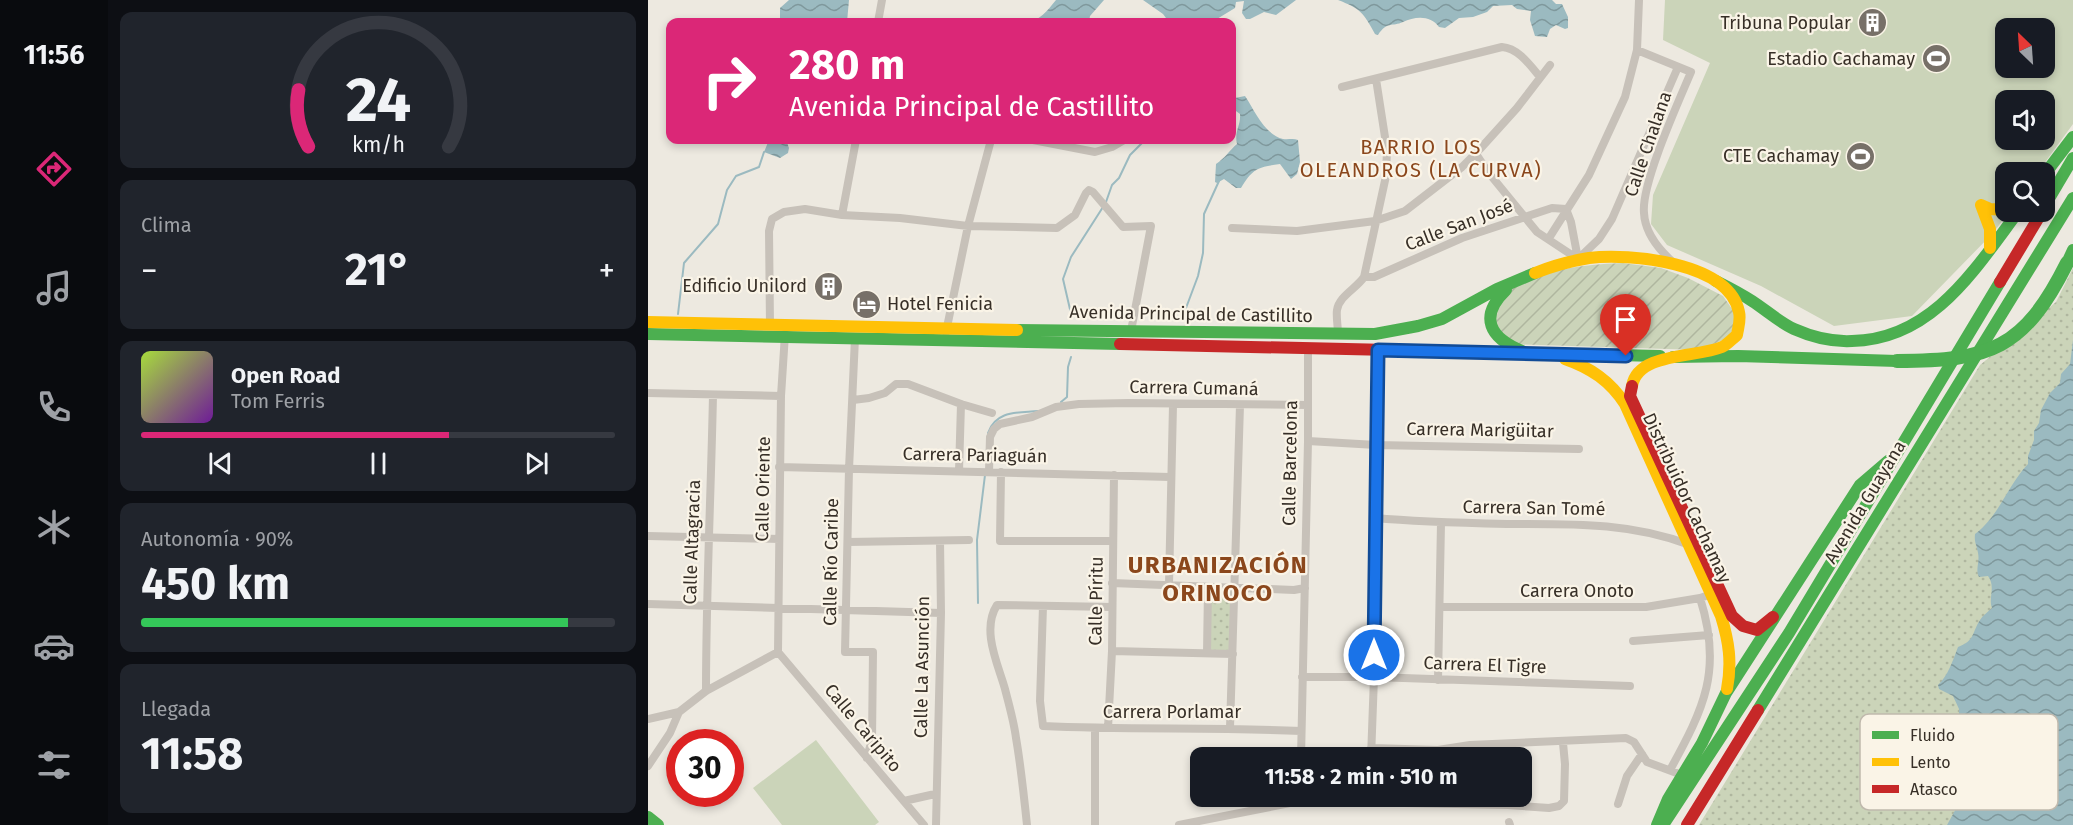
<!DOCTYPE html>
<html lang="es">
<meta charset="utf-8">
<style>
body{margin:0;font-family:"Fira Sans",sans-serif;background:#20242c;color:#f1f3f6;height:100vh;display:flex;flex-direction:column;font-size:22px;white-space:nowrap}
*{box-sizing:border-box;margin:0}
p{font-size:20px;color:#9ea1a6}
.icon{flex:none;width:33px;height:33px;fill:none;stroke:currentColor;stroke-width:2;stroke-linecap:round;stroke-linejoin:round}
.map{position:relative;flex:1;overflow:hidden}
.sheet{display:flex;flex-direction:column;gap:12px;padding:12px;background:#0d0f14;width:540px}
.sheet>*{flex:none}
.guide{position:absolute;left:18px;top:18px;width:570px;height:126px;border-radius:12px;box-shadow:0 3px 9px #0003;background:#db2777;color:#fff;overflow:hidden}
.needle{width:39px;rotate:335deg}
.buttons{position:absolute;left:1347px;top:18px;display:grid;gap:12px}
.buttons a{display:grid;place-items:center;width:60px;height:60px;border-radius:12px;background:#171b24;box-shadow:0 3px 9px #0003;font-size:30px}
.speed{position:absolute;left:18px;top:729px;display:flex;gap:12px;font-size:30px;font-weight:700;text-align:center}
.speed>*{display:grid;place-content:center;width:78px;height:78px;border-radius:50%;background:#171b24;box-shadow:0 3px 9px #0003;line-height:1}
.speed .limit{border:9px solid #d22;background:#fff;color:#111}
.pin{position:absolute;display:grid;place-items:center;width:51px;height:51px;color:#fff;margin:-62px -26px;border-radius:50% 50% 50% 0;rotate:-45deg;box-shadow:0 0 6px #0007}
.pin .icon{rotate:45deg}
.me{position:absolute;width:66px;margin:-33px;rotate:0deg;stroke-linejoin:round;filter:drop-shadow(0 0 4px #0008)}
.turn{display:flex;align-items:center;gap:21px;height:126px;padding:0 24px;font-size:27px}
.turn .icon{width:78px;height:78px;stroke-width:2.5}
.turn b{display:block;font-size:42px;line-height:51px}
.big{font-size:45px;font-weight:700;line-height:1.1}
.sheet .widget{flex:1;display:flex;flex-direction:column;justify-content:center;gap:9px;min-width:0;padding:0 21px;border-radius:12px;background:#20242c}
.sheet .dial{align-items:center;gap:0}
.dial svg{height:156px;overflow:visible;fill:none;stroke:#363941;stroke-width:7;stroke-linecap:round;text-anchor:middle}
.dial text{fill:#f1f3f6;stroke:none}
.song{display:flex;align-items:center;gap:18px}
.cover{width:72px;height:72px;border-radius:9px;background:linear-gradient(135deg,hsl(80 70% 55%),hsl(280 70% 35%))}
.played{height:6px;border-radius:3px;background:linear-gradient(90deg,#db2777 65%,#363941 65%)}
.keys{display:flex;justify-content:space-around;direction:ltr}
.heat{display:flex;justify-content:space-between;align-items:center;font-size:33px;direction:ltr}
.charge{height:9px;border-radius:4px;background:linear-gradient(90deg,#34c759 90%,#363941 0)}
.trip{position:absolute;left:542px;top:747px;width:342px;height:60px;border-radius:12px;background:#171b24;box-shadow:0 3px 9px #0003;font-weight:700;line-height:60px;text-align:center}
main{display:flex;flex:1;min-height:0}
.dock{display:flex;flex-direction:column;width:108px;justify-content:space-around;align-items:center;background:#090b0e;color:#9ea1a6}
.dock .icon{width:42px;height:42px}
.dock .current{color:#db2777}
.dock b{font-size:27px;color:#f1f3f6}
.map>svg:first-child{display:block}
.grass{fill:url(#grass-dots)}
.garden{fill:url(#garden-furrows)}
.pitch{fill:#cbd4b9;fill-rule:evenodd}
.water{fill:url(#water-waves)}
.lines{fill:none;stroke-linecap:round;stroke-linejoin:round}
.stream{stroke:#9bbac0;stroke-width:2}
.street{stroke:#c7c1b9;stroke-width:8}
.fast{stroke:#4caf50;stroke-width:12}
.slow{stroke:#ffc107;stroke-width:12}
.jam{stroke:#c62828;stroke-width:12}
.fast-bridge{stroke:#4caf50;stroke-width:14}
.route-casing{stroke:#114b97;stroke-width:15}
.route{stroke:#1a73e8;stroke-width:10}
.labels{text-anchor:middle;stroke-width:4.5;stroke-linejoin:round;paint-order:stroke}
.poi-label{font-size:18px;fill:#372f27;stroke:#faf4e7;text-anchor:end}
.street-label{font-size:18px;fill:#372f27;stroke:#faf4e7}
.neighbourhood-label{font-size:20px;letter-spacing:1.5px;fill:#8b471c;stroke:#faf4e7}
.district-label{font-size:24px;font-weight:bold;letter-spacing:1.5px;fill:#8b471c;stroke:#faf4e7}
.key{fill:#faf4e7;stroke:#c0b9ad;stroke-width:1.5}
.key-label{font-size:16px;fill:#372f27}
</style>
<main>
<nav class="dock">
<b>11:56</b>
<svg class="icon current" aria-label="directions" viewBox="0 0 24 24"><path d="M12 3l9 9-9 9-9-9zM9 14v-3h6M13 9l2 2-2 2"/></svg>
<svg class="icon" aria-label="music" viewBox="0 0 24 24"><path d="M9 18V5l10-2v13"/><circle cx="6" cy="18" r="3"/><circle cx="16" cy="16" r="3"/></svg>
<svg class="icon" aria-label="phone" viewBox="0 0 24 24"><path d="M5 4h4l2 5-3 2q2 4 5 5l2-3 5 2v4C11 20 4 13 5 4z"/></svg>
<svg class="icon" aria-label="climate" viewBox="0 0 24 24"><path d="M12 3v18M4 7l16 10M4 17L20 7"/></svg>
<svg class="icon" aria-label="car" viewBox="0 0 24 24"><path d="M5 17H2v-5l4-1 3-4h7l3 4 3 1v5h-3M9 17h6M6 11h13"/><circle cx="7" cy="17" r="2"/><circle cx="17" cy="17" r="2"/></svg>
<svg class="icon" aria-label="filters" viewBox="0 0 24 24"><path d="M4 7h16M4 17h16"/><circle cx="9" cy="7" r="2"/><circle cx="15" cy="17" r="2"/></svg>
</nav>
<section class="sheet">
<div class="widget dial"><svg viewBox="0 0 100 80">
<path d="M14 69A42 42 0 1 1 86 69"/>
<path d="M14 69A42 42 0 0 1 9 40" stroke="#db2777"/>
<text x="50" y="56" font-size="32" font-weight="700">24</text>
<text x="50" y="72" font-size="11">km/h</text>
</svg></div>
<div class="widget"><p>Clima</p>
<div class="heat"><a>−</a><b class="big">21°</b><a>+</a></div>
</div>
<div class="widget">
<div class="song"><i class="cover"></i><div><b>Open Road</b><p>Tom Ferris</p></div></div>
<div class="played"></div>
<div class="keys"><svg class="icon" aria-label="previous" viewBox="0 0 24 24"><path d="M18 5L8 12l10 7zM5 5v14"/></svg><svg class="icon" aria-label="pause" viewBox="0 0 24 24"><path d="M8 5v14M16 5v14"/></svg><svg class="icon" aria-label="next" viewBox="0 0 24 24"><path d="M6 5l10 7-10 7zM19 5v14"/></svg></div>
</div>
<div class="widget"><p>Autonomía · 90%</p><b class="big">450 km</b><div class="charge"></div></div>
<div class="widget"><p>Llegada</p><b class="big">11:58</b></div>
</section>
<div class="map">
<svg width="1425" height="825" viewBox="0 0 1425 825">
<defs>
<pattern id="grass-dots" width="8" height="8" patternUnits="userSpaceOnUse" patternTransform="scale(1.5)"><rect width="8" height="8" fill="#cbd4b9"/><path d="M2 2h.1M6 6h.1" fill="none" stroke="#afb69f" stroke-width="1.8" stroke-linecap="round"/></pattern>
<pattern id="garden-furrows" width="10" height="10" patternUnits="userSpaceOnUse" patternTransform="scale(1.5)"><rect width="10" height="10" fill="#cbd4b9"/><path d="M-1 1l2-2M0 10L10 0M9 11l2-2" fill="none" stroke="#afb69f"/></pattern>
<pattern id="water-waves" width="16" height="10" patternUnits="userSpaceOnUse" patternTransform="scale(1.5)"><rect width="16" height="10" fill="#9bbac0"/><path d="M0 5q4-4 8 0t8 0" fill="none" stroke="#7f989c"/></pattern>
</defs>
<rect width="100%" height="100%" fill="#ede9e0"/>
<path class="grass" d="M1425,268V393L1359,601L1312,717L1328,815L1321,825H1051L1332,365L1408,302Z
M562,591H585L583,651H562Z"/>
<path class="garden" d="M975,263L1013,268L1040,278L1075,296L1089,316L1082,337L1052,350L856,344L844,319C847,311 851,299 857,293C880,270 943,264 975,263Z"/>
<path class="pitch" d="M1017,0H1425V124L1390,172H1358V212H1361L1345,233L1264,316L1186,326L1113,286L1019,245L1003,224L1005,195L1062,63L1015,40ZM1358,28H1396V68H1358ZM1358,100H1396V140H1358Z
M168,740L231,822L227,825H134L105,788Z"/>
<path class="water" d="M141,0H201L199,22H132V8Z
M408,0H456L442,16L441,22H378C392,21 399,11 408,0Z
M495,0H648L628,15L616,12L602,19H598L594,13L596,1L588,2L587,8L564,22H521L515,14Z
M690,0H904L908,4H914L920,17V28L917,29L908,25L902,29L899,37L887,36L882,20L883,11L869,9L864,5L845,6L839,12L825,17L811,18L797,28L791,27C783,15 767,16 755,22C744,27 739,21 730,35L727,34C715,12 713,9 690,0Z
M584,91L587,98L597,96C607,111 616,134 635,139C640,140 645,138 650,140L652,162L649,174L643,179L632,164C610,167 605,168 593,188H588L576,179L569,183L567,182L568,164C577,158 581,151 589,144C586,131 593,126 592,114L584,108Z
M121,140H138L141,148L140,153L132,158L116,152Z
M1425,340V825H1299L1310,805L1311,787L1308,778L1315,741L1311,726V709L1305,696L1291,689L1290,685C1300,676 1305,660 1310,647C1327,641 1324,632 1332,620C1335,615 1340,612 1344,608C1340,598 1348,587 1340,576L1331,577C1327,569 1332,562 1330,553C1329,545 1326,543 1327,534C1352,515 1359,486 1380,464V456L1386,440V431L1391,423L1393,410L1402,393L1412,383L1413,374L1422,364Z"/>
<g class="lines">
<path class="stream" d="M458,202L464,185L471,178L482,155L497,140
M30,314L36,263L70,224L79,190L88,176L111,167L116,152
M535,316L550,276L555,253L556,214L571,181
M424,318L415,279L423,257L455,207
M413,402L419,397L420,367L423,357
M340,433C348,410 370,413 390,411
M330,603L329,540L337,475"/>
<path class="street" d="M230,22L234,0
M989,50L1043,72C1030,103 993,184 996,213C997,234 1012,251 1027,264
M694,87L854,47C870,48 882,65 892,77
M385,140L447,152L464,147L476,140
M828,154L840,172L889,232L930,259
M194,215L208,140
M584,228L649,231L727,221L757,211L814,167L832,149L869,108L902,65
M901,238L941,175L977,97L989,50L991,0
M930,259L951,239L964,219L1030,67
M716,277H726L814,238L904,208L918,209L923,222L930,259
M122,325L121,231L124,219L136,212L157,209L194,215L252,218L320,226L409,228L427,215L438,193L441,190L445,192L475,227L503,226L483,331
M298,332L320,226L343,140
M690,334C690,326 688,317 689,310C691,296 709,288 716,277L738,176L739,150L728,79
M207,338L201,469L197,652H225L224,739L219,758
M0,393L133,396
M205,400L221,398L237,393L248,384H260L313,404L344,413
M660,441L728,445L931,449
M131,467L522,477
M311,471L313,404
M341,471L342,437L346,429L352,424L384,417L408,407L431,404L480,403L660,405
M353,472L352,541H465
M727,518C771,522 816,523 860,524C922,524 983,522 1042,545
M0,536L131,539
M200,542L321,540
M464,583L646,590L657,588
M521,585L525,405
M0,604L293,613
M395,606L392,701L395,726C481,730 567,727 653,731
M793,607H998L1052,598L1064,594
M985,641L1061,635
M464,651L585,654
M130,652L133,396L137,334
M130,652L276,825
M559,653L560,588
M654,677H726L982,686
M790,680L793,523
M58,691C58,592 63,494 65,395
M0,719L31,712L58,691L130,652
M460,728L464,651L466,475
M582,728L592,405
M723,748L790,750L822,745L978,738L986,742L999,762L1034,775
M653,758L660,441V348
M723,758L726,677L730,350
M0,766L22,733L31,712
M1022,770C1056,708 1075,670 1052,598
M256,801L287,794
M970,804L979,776L994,754
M861,822L862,825
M288,825L293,613L292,541
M379,825C376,796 373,767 368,738C366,722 361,705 357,689C350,664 333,630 349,605L464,607
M447,825V728
M531,825L652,801L860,805L901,808L911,806L916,801L917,764L915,743"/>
<path class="fast" d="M1396,175L1425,137
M1396,207L1425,158
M1419,263L1425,250
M1068,281C1080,287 1092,293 1104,301C1118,310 1131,322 1146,329C1164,337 1184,342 1204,341C1284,340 1327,269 1370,212
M858,290C830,317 842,338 874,351
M369,330L727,334L770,326L794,319L849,289L887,273
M0,334L472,344
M742,350L1012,356
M1025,357L1090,356L1249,361
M1110,710L1425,198
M0,817L10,825
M1009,825L1020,799L1054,743L1078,693L1212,485L1240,461
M1015,825L1141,633L1352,282"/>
<path class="slow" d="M1333,205L1342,229V248
M1333,205L1342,209L1358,210
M887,273C904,266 923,261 941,258C981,253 1081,262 1091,312C1093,320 1090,328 1089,335C1084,339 1079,345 1074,347C1048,358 990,352 984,386
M0,322L369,330
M917,359C943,368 962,381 977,404L1073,616C1081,642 1084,662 1079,689"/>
<path class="jam" d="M1352,282L1394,212
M472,344L742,350
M984,386L982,396L1084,616L1095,626L1109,630L1125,617
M1039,825L1110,710"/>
<path class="fast-bridge" d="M1249,361C1342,361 1376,349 1419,263"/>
</g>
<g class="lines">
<defs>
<path id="route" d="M726,655L730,350L978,356"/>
</defs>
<use href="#route" class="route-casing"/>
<use href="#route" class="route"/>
</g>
<defs>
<symbol id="building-disc" viewBox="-11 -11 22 22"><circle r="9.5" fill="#777068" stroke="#faf4e7"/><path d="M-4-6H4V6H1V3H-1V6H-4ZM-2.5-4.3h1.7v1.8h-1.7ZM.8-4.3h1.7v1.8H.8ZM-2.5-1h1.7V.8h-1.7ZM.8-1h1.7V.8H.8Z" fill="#fff"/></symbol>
<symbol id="stadium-disc" viewBox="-11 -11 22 22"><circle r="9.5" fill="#777068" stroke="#faf4e7"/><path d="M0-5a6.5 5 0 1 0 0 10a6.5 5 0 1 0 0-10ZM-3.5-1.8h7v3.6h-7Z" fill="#fff"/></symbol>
<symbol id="hotel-disc" viewBox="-11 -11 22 22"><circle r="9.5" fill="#777068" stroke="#faf4e7"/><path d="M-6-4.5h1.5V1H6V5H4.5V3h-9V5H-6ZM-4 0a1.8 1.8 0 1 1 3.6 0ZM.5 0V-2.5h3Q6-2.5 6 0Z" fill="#fff"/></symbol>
</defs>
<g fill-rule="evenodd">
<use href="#building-disc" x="1208" y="6" width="33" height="33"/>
<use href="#stadium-disc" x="1272" y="42" width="33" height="33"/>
<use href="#stadium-disc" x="1196" y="140" width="33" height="33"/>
<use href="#building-disc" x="164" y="270" width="33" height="33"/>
<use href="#hotel-disc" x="202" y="288" width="33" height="33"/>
</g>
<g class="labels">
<g class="poi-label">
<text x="1203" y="29">Tribuna Popular</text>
<text x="1267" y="65">Estadio Cachamay</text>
<text x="1191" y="162">CTE Cachamay</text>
<text x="159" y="292">Edificio Unilord</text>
<text x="239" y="310" text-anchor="start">Hotel Fenicia</text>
</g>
<g class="street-label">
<text transform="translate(1000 144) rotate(-71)" y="6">Calle Chalana</text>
<text transform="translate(811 225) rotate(-21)" y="6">Calle San José</text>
<text transform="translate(543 314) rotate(1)" y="6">Avenida Principal de Castillito</text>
<text transform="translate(546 388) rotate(1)" y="6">Carrera Cumaná</text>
<text transform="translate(832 430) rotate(1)" y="6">Carrera Marigüitar</text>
<text transform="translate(327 455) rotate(1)" y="6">Carrera Pariaguán</text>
<text transform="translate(642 463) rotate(-89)" y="6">Calle Barcelona</text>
<text transform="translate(115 489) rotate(-89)" y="6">Calle Oriente</text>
<text transform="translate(1039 498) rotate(65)" y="6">Distribuidor Cachamay</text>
<text transform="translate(1217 502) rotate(-59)" y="6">Avenida Guayana</text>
<text transform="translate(886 508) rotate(1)" y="6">Carrera San Tomé</text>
<text transform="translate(44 542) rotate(-88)" y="6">Calle Altagracia</text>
<text transform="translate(183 562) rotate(-89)" y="6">Calle Río Caribe</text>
<text x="929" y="597">Carrera Onoto</text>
<text transform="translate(448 601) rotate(-89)" y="6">Calle Píritu</text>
<text transform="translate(837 665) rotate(2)" y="6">Carrera El Tigre</text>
<text transform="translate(274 667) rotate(-89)" y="6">Calle La Asunción</text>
<text x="524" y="718">Carrera Porlamar</text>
<text transform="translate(215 728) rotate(50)" y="6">Calle Caripito</text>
</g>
<g class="neighbourhood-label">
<text x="773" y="154">BARRIO LOS<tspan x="773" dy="23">OLEANDROS (LA CURVA)</tspan></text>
</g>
<g class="district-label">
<text x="570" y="573">URBANIZACIÓN<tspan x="570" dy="28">ORINOCO</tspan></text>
</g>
</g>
<rect x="1212" y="714" width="198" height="96" rx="9" class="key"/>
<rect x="1224" y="731" width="27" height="8" fill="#4caf50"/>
<rect x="1224" y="758" width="27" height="8" fill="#ffc107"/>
<rect x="1224" y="785" width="27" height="8" fill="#c62828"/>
<g class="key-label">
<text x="1262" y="741">Fluido</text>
<text x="1262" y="768">Lento</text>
<text x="1262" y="795">Atasco</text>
</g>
</svg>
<div class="buttons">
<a><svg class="needle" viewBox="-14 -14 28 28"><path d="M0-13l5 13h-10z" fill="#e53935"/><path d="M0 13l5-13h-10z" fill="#9ea1a6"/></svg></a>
<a><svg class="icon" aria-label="sound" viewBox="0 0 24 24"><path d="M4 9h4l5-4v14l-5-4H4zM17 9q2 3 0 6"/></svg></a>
<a><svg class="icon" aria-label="search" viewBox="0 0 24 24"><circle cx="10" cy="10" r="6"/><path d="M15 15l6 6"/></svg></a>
</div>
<div class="speed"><div class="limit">30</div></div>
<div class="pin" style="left:978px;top:356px;background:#d93025"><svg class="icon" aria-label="arrive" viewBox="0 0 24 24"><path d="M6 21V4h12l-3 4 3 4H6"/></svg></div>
<svg class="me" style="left:726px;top:655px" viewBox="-20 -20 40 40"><circle r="17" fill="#1a73e8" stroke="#fff" stroke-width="3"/><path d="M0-11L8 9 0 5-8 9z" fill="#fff"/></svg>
<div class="trip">11:58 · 2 min · 510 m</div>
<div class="guide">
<div class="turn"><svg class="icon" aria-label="right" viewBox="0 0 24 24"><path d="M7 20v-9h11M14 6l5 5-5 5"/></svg><div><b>280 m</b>Avenida Principal de Castillito</div></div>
</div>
</div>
</main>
